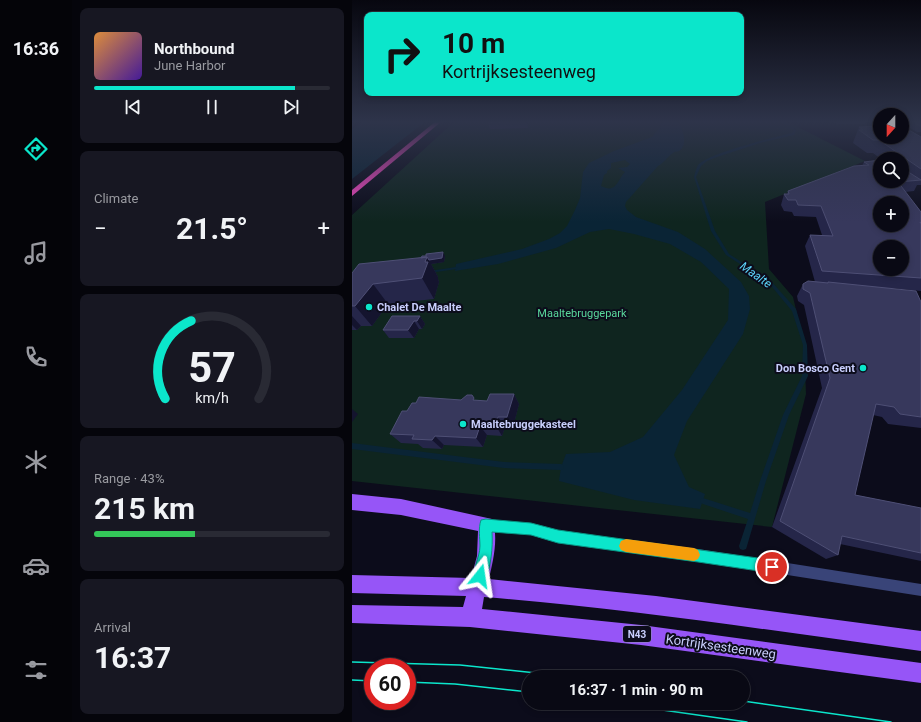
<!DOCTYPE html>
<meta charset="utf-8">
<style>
body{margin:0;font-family:Roboto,sans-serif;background:#171722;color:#f1f3f6;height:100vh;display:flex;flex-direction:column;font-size:15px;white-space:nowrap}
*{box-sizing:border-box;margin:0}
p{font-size:13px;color:#999aa0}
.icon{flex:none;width:22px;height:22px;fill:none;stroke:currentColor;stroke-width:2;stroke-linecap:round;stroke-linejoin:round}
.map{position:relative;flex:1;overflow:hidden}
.panel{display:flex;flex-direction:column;gap:8px;padding:8px;background:#05050b;width:280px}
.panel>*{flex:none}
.hud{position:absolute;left:12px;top:12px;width:380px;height:84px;border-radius:8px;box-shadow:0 2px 6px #0003,0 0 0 1px #292a34;background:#0be6cb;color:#111;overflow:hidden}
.needle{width:26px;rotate:201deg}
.tools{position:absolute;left:521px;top:108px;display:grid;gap:8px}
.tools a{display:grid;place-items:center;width:36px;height:36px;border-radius:50%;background:#090914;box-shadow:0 2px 6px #0003,0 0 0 1px #292a34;font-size:20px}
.speed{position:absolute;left:12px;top:658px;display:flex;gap:8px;font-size:20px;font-weight:700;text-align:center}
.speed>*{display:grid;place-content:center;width:52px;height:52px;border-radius:50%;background:#090914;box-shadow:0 2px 6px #0003,0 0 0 1px #292a34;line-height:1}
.speed .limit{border:6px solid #d22;background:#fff;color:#111}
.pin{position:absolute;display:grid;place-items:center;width:34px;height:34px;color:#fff;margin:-17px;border:2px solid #fff;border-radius:50%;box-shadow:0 1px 4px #0007}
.me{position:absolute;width:44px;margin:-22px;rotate:15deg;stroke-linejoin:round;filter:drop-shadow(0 0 3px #0008)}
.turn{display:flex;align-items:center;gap:14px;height:84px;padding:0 12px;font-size:18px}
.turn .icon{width:52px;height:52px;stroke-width:2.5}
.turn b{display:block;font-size:28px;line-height:34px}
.big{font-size:30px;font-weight:700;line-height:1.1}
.panel .widget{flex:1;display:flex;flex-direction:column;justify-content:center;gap:6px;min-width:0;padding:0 14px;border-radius:8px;background:#171722}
.panel .dial{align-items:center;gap:0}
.dial svg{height:104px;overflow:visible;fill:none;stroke:#292a34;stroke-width:7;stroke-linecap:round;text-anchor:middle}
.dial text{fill:#f1f3f6;stroke:none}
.song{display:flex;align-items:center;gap:12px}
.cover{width:48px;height:48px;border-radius:6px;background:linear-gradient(135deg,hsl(30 70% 55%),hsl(260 70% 35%))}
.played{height:4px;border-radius:2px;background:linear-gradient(90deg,#0be6cb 85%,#292a34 85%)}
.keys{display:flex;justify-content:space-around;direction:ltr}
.heat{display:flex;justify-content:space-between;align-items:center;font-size:22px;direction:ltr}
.charge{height:6px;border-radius:3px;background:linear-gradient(90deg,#34c759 43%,#292a34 0)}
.trip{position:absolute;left:170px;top:670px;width:228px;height:40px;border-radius:20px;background:#090914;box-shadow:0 2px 6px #0003,0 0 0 1px #292a34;font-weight:700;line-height:40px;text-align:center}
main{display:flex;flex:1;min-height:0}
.tab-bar{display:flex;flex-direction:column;width:72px;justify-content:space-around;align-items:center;background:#040408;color:#999aa0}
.tab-bar .icon{width:28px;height:28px}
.tab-bar .active{color:#0be6cb}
.tab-bar b{font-size:18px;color:#f1f3f6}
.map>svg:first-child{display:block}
.green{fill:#0f251f}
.water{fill:#0a2435;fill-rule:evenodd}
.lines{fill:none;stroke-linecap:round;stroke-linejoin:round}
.stream{fill:#0a2435;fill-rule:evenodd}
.street{fill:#394478;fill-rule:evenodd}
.primary{fill:#9655f7;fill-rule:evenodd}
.highway{fill:#f749c3;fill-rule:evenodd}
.tram{stroke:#0be6cb;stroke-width:1.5}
.wall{fill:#252649}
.shaded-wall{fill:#14142e}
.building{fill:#37385c;stroke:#4e4f75;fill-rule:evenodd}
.route{fill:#0be6cb;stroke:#079684}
.slow{fill:#f59e0b}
.poi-dot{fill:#0be6cb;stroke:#0c0c1b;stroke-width:1.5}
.labels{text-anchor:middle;stroke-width:4;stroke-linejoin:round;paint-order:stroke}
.shield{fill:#0c0c1b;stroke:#9094b8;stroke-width:1}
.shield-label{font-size:10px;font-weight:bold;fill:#c8cefc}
.poi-label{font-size:11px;font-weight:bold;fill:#c8cefc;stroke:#0c0c1b;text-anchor:start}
.park-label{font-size:11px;fill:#59d79c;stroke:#0c0c1b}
.water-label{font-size:12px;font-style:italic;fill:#5bd2f7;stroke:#0c0c1b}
.near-street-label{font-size:13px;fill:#c8cefc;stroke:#0c0c1b}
</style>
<main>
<nav class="tab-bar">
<b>16:36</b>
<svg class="icon active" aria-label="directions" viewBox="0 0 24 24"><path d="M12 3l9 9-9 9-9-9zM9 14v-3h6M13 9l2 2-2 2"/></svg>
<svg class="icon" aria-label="music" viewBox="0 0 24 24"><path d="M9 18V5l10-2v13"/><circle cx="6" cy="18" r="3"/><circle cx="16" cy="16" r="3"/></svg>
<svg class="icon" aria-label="phone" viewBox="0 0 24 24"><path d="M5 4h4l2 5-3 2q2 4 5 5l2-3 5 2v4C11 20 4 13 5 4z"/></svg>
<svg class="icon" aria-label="climate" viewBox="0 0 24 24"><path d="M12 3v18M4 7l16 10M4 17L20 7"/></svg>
<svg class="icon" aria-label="car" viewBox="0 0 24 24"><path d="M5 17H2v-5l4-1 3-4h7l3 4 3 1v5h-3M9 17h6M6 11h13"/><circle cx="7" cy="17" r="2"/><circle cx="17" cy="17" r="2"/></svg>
<svg class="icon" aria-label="filters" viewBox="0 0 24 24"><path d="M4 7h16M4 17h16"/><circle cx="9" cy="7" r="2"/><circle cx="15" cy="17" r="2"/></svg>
</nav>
<section class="panel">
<div class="widget">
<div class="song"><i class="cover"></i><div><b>Northbound</b><p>June Harbor</p></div></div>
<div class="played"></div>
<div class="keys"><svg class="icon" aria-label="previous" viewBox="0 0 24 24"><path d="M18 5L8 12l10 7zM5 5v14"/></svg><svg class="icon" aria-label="pause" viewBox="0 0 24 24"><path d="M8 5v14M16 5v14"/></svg><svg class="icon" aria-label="next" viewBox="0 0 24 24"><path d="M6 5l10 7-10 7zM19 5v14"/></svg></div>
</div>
<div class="widget"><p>Climate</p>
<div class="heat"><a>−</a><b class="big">21.5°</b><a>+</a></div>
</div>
<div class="widget dial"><svg viewBox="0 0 100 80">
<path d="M14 69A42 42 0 1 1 86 69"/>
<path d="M14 69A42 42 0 0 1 34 9" stroke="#0be6cb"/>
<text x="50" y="56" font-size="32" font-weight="700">57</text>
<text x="50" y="72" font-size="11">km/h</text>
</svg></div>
<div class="widget"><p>Range · 43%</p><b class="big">215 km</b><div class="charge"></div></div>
<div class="widget"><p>Arrival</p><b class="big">16:37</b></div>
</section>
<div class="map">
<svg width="569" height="722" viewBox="0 0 569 722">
<rect width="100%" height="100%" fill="#0c0c1b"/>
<path class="green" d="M103,121H434L513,161L413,202L417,269L441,297L452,343L454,394L420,527L0,481V215Z"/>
<path class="water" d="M12,121H74L0,179V129Z
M311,121H326C330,129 337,144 327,151C322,153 325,150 321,153C315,157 312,163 306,166L274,202L273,206L275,210L284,217L326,232L353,249L389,282L397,296L398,309L391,334L335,421L322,455L337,487L353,494L348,509L282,500L207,481L209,467L214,454L258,452L291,437L330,390L376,320L377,289L349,262L318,244L282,234L257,229L238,232L204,248L146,264L103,271L104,264L170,249L197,239L208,233L215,226L223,210L228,198L231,172L237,163L262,151L300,137L308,127ZM273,160L278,164L275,167L266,168L273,172C265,180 265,194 249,186L252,175L255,173V171L259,168V163Z"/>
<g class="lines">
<path class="stream" d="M427,121C433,121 440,125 444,130L442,135L408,143L365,157L355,161L349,166L344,177L363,231L377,254L418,280L444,309L455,345L456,376L437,415L414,481L395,546L394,549L391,550L388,549L387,546L396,519L351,504L349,503L348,501L349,499L351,498L398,513L408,481L431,415L450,376L451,345L440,311L416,282L374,255L359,231L342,177C343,173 344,169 346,165C356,153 423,137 440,133L442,130L438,126Z
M104,267L106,268L105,269L77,273L75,272L77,271Z
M0,443L152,462L209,464L211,465L212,467L211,469L209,470L152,468L0,449Z"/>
<path class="street" d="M134,520L179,523L206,531L346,549L569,584V596L346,561L206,543L179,535L134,530L130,529L129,525L130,521Z"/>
<path class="primary" d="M0,494L49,499L140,519C147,537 141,561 137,579L304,596L569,631V651C424,631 279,609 132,597L130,609L289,625L569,663V683L289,645L118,627L0,623V605L111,607L114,596L0,593V575L119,578L125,556L126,531L49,515L0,510Z"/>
<path class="highway" d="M84,121H90L0,196V190Z"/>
<path class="tram" d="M0,662L108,665L222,677
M0,680L21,681
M55,682L103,684L177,692
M391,701L539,722
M261,703L395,722"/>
</g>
<path class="wall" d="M138,121H175L176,125V128L138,129L136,123Z
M480,121H514L512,124H485Z
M558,121H569V132H565L555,126Z
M507,127L569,137V185H565L562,191L553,192L569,212V291L539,288L569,302V428L536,424L530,417L521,415L503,495L569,508V561L488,544L486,555L474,559L420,527L470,388L452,305L446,301L445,296L451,284L463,282L453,246L458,235H470L464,217L442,216L440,212L432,211L429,205L432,194H435L436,191L510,166L512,162L550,181V159H529L521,153H515L501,143L502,140Z
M93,256L92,262L79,264L86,277V279L87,282L82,299L36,304L20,326H9L5,330H0V273Z
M68,316L73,324L70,329H67L62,338H37L31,330Z
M162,394L167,404L161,427H153L150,436L135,435L131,447L92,445L90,449L71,448L66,444L49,443L38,434L55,411L64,403L109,400L135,401Z"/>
<path class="shaded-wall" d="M174,121H175L176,125V128Z
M91,252L93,256L92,262L79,264L86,277V279L87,282L82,299L70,278L68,259Z
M21,284L36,304L20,326L3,306Z
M0,316L9,326L5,330L0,325Z
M68,316L73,324L70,329L65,321Z
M62,321L67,329L62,338L56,330Z
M162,394L167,404L161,427L155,417Z
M0,409L6,414L0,422Z
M146,417L153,427L150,436L144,426Z
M128,426L135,435L131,447L124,438Z
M83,436L92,445L90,449L80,440Z"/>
<path class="building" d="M138,121H174L136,123Z
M560,121H569V126H568Z
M528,126V137H550V126L569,137V169L527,140H521L507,130H511L507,127Z
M528,160V181H550V168L569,180L546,182L569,212V223L568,222L569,224V278L470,271L458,235L481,236L469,206L446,205L444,200H436L432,194H437L436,191L502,166L517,165L512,162ZM528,203H550V225H528ZM528,247H550V269H528Z
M91,252L90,258L77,260L75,257L69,258L70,256H74V254Z
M75,257L73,262H76L70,278L21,284L3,306H0V273L7,264Z
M456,281L476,283V282L564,291L569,302V417L548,414L542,407L524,404L503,495L569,508V553L490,536L486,555L428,521L478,378L458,293L451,289V284Z
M40,316H68L65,321H62L56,330H31Z
M138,394H162L155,417H146L144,426H128L124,438L83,436L80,440L60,439L62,435L38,434L50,411H55L60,403H64L67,397L109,400L115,395H120L122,398L121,400L135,401Z"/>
<linearGradient id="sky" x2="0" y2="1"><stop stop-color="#07070f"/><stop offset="0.55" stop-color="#2e344a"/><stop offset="1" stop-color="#2e344a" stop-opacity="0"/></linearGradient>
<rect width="569" height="222" fill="url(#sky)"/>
<path class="route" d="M134,519L179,523L206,530L420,560L425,562L427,567L425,571L420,573L346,562L206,543L179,535L140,532C141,548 139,566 133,581L128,583L123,581C119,570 128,558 128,546C128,538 126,529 129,520Z"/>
<path class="slow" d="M274,539L342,548L346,550L348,555L346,559L342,561L274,552L269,550L267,546L269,541Z"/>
<g class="poi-dot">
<circle cx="17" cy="307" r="4"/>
<circle cx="511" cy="368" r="4"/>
<circle cx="111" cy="424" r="4"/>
</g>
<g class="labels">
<rect class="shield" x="271" y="626" width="28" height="16" rx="3"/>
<g class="shield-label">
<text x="285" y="638">N43</text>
</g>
<g class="poi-label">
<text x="25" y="311">Chalet De Maalte</text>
<text x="503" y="372" text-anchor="end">Don Bosco Gent</text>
<text x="119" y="428">Maaltebruggekasteel</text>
</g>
<g class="park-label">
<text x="230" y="317">Maaltebruggepark</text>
</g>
<g class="water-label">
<text transform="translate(404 275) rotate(35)" y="4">Maalte</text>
</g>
<g class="near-street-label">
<text transform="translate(369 646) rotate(8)" y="5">Kortrijksesteenweg</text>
</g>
</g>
</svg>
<div class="tools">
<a><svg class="needle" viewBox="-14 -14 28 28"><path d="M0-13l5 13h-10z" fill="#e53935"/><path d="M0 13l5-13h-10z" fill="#999aa0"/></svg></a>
<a><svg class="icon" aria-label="search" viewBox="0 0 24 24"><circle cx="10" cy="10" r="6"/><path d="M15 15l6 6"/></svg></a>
<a>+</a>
<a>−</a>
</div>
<div class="speed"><div class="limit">60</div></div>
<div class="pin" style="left:420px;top:567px;background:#d93025"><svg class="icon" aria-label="arrive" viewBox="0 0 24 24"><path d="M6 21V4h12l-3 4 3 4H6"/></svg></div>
<svg class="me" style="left:128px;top:576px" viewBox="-20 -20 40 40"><path d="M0-17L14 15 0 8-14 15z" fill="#0be6cb" stroke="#fff" stroke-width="4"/></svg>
<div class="trip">16:37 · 1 min · 90 m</div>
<div class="hud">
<div class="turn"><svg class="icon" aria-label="right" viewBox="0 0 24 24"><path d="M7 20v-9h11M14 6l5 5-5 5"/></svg><div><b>10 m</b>Kortrijksesteenweg</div></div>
</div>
</div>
</main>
